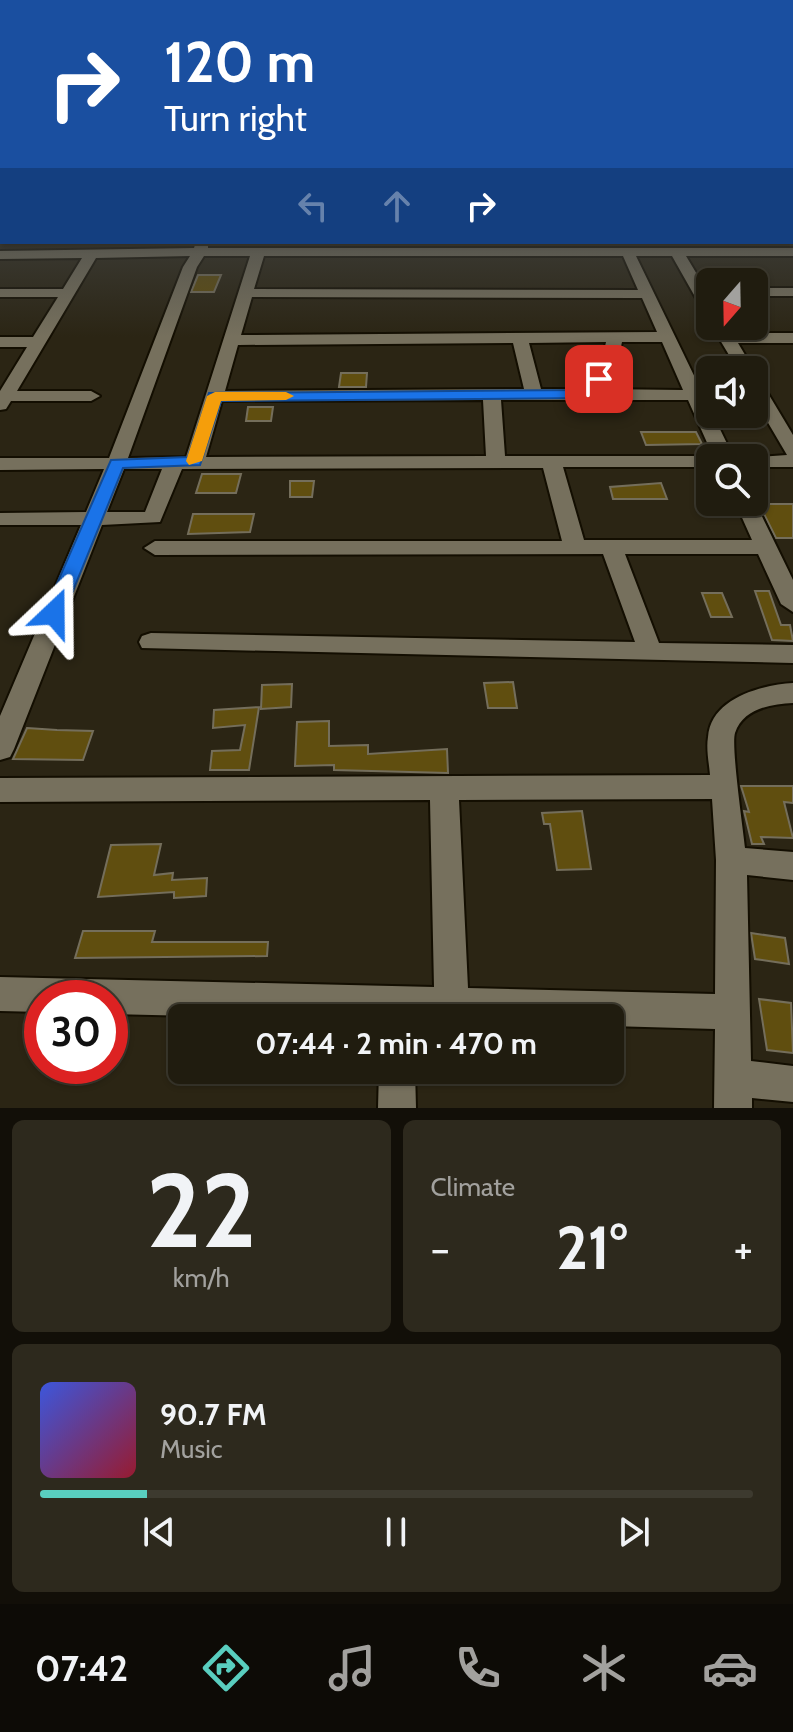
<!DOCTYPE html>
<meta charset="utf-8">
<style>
body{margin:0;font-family:Cabin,sans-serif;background:#2d291d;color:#f1f3f6;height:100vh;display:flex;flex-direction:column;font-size:30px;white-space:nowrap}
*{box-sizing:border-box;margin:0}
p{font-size:26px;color:#a2a19e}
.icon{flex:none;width:44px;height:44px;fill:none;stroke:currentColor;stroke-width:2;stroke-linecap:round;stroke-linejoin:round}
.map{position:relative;height:1108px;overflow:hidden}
.sheet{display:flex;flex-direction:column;gap:12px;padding:12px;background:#120f08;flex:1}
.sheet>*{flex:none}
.hud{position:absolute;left:0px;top:0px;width:794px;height:244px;box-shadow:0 2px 6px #0004,0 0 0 2px #3d3a2f;background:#1a4fa0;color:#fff;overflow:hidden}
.needle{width:52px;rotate:200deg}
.buttons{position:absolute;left:696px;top:268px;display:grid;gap:16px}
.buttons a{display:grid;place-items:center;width:72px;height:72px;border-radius:12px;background:#201c0f;box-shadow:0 2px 6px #0004,0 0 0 2px #3d3a2f;font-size:40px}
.speed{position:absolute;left:24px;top:980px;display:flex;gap:16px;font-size:40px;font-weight:700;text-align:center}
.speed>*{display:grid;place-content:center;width:104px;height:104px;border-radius:50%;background:#201c0f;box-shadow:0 2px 6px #0004,0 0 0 2px #3d3a2f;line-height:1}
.speed .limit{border:12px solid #d22;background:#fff;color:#111}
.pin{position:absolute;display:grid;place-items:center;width:68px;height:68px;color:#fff;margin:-34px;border-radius:16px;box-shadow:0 4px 12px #0006}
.me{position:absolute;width:88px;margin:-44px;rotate:23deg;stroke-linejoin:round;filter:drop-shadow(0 0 6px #0008)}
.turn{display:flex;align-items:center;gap:28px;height:168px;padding:0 32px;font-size:36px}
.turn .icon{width:104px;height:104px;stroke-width:2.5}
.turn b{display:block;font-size:56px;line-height:68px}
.lanes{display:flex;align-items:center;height:76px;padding:0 32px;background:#0003;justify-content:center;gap:40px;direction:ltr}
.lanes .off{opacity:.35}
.big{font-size:60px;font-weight:700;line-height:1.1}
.sheet .widget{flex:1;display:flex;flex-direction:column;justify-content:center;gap:12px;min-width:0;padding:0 28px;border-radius:12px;background:#2d291d}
.sheet .dial{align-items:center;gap:0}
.dial b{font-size:104px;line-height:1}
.song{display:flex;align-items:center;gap:24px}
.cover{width:96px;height:96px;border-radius:12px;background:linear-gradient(135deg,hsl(230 70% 55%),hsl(350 70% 35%))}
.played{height:8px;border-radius:4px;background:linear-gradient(90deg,#59cebf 15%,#3d3a2f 15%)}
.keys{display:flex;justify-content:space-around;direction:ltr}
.heat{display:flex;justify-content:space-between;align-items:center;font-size:44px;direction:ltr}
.sheet .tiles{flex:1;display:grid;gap:12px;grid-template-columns:1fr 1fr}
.widget:last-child{grid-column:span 2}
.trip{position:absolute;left:168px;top:1004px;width:456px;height:80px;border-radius:12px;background:#201c0f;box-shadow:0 2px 6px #0004,0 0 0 2px #3d3a2f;font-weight:700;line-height:80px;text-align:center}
.tab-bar{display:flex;height:128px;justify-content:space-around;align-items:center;background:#0d0b06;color:#a2a19e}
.tab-bar .icon{width:56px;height:56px}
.tab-bar .active{color:#59cebf}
.tab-bar b{font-size:36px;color:#f1f3f6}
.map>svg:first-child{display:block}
.building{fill:#604e0f;stroke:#746e5b;stroke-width:2}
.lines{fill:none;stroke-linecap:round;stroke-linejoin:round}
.minor-casing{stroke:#130e01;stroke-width:4}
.minor{fill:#76705d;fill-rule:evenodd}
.route{fill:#1a73e8;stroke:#114b97;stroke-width:2}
.slow{fill:#f59e0b}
</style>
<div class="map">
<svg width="793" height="1108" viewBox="0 0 793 1108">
<rect width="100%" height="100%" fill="#2b2514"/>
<path class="building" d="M198,275H221L214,292H191Z
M341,373H367L366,387H339Z
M248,407H273L271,421H246Z
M641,432H696L702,444L646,445Z
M202,474H241L236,493H196Z
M290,481H314L312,497H290Z
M661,483L667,499H613L610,487Z
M759,504H793V538H776Z
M193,514H254L250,532L188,534Z
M755,591H769L781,625H790L793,641L772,640Z
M702,593H722L732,617H711Z
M513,682L517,708H488L484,683Z
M292,684L291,707L261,709L262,685Z
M259,707L249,770H210L212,751L240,750L245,725L213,728L214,710Z
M329,721V746L368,745V754L447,749L448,773L334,770V765L295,766L297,722Z
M27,728L57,730L93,731L83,760L13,759Z
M741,786H793V803L784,802L793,838L761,837L764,844H752L744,811L749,812Z
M582,811L591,869L557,870L550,824H544L542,813Z
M161,844L154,875L173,873L172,880L207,878L206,896L174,898V892L98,897L111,845Z
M83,931H155L152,942H268L267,956L75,958Z
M751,933L785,938L789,964L755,959Z
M759,999L791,1003L793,1053L767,1050Z"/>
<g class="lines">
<defs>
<path id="minor" d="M792,194H793V202H792Z
M792,225H793V233H792Z
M196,242H208V248H793V256H686L710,296V314L702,309L672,256H636L734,458H710V467H563L584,540H752L735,502L754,500L793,580V612L781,604L758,554H625L659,643L793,645V663L142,648L139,642L142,636L151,633L635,642L603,554L155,555L144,548L155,541H562L543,468L182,469L160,522L102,525L14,749L10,757L0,760V716L81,525H0V513L86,512L104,469L0,470V458H109L183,267L190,256L96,258L17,391H91L100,396L91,401H11L6,409L0,410V391L27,347H0V337H33L58,297H0V289H63L82,258L0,259V251L194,248ZM204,256H250L186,457L128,458L197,267ZM264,256H623L638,290L254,289ZM252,297L642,298L657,332L241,335ZM606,342L601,364L583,389H541L529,343ZM622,342H662L683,390L600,389L617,364ZM513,343L524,389L225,391L238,345ZM483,400L486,456L206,457L222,401ZM501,400H688L713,456H505ZM124,469H162L145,512H107Z
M754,288H793V296H754Z
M725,326L732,333H793V343H738L754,370H738L714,330Z
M754,379L760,380L793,435V467H754V458H746L787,455L754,399Z
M793,683V703C770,704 743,709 735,733C731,746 743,828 745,848L793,852V880L747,875L751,1061L793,1066V1102L752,1098V1108H714L715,1029L610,1026V1018H281L110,1014V998H42V1012L0,1011V977L434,987L430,800L0,802V778L710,775C709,763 706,749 708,737C711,698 761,685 793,683ZM712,799L716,860L715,994L468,988L459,800Z
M379,1070H415L416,1108H378Z"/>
</defs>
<use href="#minor" class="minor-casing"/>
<use href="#minor" class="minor"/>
</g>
<linearGradient id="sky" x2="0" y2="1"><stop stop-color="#18140b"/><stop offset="0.54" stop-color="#444645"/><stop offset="1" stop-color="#444645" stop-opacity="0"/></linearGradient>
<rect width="793" height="337" fill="url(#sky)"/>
<path class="route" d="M599,375L606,379L593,397L588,398L221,401L200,465L123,468L64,613L54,619L44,613L111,460L188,457L209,393L584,390Z"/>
<path class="slow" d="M215,392H286L294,396L286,400L221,401L202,461L189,465L186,461L207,396Z"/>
</svg>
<div class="buttons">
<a><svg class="needle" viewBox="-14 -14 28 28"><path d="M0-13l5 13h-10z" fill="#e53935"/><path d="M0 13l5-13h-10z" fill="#a2a19e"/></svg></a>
<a><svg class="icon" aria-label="sound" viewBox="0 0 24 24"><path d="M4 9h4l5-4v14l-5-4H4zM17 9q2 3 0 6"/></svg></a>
<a><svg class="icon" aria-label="search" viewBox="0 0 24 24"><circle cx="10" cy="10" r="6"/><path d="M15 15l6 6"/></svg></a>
</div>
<div class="speed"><div class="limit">30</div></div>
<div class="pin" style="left:599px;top:379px;background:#d93025"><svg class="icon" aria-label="arrive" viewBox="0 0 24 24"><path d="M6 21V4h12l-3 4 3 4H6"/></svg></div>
<svg class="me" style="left:54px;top:613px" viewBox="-20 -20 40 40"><path d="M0-17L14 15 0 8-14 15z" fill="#1a73e8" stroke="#fff" stroke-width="4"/></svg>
<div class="trip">07:44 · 2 min · 470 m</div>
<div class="hud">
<div class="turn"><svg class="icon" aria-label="right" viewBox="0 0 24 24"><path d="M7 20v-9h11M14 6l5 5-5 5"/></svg><div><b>120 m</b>Turn right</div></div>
<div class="lanes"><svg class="icon off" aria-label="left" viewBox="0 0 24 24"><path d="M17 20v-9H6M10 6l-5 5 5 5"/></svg><svg class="icon off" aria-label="ahead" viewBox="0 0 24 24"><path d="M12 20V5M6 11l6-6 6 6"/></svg><svg class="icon" aria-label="right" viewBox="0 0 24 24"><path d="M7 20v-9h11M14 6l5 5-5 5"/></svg></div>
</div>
</div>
<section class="sheet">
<div class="tiles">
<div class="widget dial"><b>22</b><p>km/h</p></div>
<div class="widget"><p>Climate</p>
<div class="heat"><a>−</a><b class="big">21°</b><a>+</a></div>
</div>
<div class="widget">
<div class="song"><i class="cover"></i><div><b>90.7 FM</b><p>Music</p></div></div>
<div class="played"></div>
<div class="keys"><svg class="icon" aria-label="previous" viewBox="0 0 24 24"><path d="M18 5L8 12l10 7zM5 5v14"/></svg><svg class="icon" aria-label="pause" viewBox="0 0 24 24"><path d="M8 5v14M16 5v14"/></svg><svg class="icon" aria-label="next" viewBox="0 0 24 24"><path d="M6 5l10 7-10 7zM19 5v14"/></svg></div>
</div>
</div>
</section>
<nav class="tab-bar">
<b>07:42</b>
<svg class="icon active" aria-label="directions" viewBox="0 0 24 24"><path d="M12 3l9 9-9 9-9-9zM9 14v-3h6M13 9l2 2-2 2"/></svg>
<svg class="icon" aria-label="music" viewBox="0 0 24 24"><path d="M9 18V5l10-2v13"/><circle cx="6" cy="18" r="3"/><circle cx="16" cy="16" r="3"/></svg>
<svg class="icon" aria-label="phone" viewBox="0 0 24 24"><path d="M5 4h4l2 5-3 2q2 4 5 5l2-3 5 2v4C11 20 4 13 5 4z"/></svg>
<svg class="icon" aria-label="climate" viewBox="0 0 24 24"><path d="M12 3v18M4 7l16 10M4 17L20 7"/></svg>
<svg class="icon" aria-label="car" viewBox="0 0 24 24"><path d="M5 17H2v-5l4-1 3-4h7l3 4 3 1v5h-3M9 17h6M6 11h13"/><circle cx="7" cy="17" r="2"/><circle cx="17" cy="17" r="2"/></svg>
</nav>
